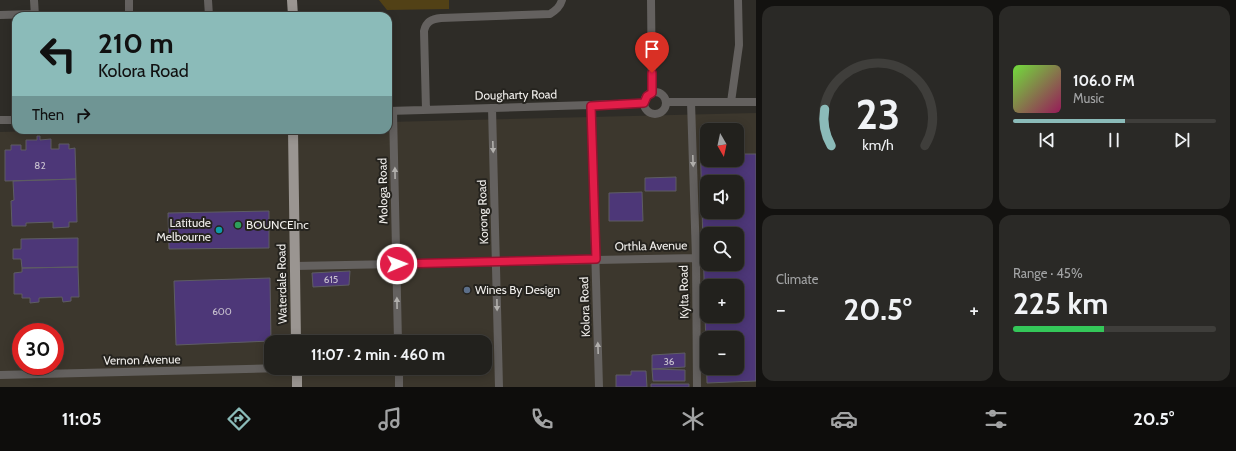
<!DOCTYPE html>
<meta charset="utf-8">
<style>
body{margin:0;font-family:Cabin,sans-serif;background:#2a2926;color:#f1f3f6;height:100vh;display:flex;flex-direction:column;font-size:15px;white-space:nowrap}
*{box-sizing:border-box;margin:0}
p{font-size:13px;color:#a2a3a4}
.icon{flex:none;width:22px;height:22px;fill:none;stroke:currentColor;stroke-width:2;stroke-linecap:round;stroke-linejoin:round}
.map{position:relative;flex:1;overflow:hidden}
.drawer{display:flex;flex-direction:column;gap:6px;padding:6px;background:#131210;width:480px}
.drawer>*{flex:none}
.banner{position:absolute;left:12px;top:12px;width:380px;height:122px;border-radius:12px;box-shadow:0 2px 10px #0003,0 0 0 1px #3f3e3b;background:#8bbbb9;color:#111;overflow:hidden}
.needle{width:26px;rotate:171deg}
.buttons{position:absolute;left:700px;top:123px;display:grid;gap:8px}
.buttons a{display:grid;place-items:center;width:44px;height:44px;border-radius:8px;background:#22211d;box-shadow:0 2px 10px #0003,0 0 0 1px #3f3e3b;font-size:20px}
.speed{position:absolute;left:12px;top:323px;display:flex;gap:8px;font-size:20px;font-weight:700;text-align:center}
.speed>*{display:grid;place-content:center;width:52px;height:52px;border-radius:50%;background:#22211d;box-shadow:0 2px 10px #0003,0 0 0 1px #3f3e3b;line-height:1}
.speed .limit{border:6px solid #d22;background:#fff;color:#111}
.pin{position:absolute;display:grid;place-items:center;width:34px;height:34px;color:#fff;margin:-41px -17px;border-radius:50% 50% 50% 0;rotate:-45deg;box-shadow:0 0 4px #0007}
.pin .icon{rotate:45deg}
.me{position:absolute;width:44px;margin:-22px;rotate:89deg;stroke-linejoin:round;filter:drop-shadow(0 0 3px #0008)}
.turn{display:flex;align-items:center;gap:14px;height:84px;padding:0 20px;font-size:18px}
.turn .icon{width:52px;height:52px;stroke-width:2.5}
.turn b{display:block;font-size:28px;line-height:34px}
.then{display:flex;align-items:center;height:38px;padding:0 20px;background:#0003;gap:8px;font-size:15px}
.big{font-size:30px;font-weight:800;line-height:1.1}
.drawer .card{flex:1;display:flex;flex-direction:column;justify-content:center;gap:6px;min-width:0;padding:0 14px;border-radius:12px;background:#2a2926}
.drawer .dial{align-items:center;gap:0}
.dial svg{height:104px;overflow:visible;fill:none;stroke:#3f3e3b;stroke-width:7;stroke-linecap:round;text-anchor:middle}
.dial text{fill:#f1f3f6;stroke:none}
.song{display:flex;align-items:center;gap:12px}
.cover{width:48px;height:48px;border-radius:6px;background:linear-gradient(135deg,hsl(100 70% 55%),hsl(330 70% 35%))}
.played{height:4px;border-radius:2px;background:linear-gradient(90deg,#8bbbb9 55%,#3f3e3b 55%)}
.keys{display:flex;justify-content:space-around;direction:ltr}
.heat{display:flex;justify-content:space-between;align-items:center;font-size:22px;direction:ltr}
.charge{height:6px;border-radius:3px;background:linear-gradient(90deg,#34c759 45%,#3f3e3b 0)}
.drawer .tiles{flex:1;display:grid;gap:6px;grid-template-columns:repeat(2,1fr)}
.trip{position:absolute;left:264px;top:335px;width:228px;height:40px;border-radius:12px;background:#22211d;box-shadow:0 2px 10px #0003,0 0 0 1px #3f3e3b;font-weight:800;line-height:40px;text-align:center}
.tabs{display:flex;height:64px;justify-content:space-around;align-items:center;background:#0e0d0c;color:#a2a3a4}
.tabs .icon{width:28px;height:28px}
.tabs .on{color:#8bbbb9}
.tabs b{font-size:18px;color:#f1f3f6}
main{display:flex;flex:1;min-height:0}
.map>svg:first-child{display:block}
.built{fill:#3c372d;fill-rule:evenodd}
.green{fill:#524116}
.building{fill:#4d3778;stroke:#5e5d63;fill-rule:evenodd}
.lines{fill:none;stroke-linecap:round;stroke-linejoin:round}
.minor{stroke:#64615f;stroke-width:8}
.major{stroke:#9a9591;stroke-width:10}
.oneway{fill:#b1afac}
.route-casing{stroke:#92132f;stroke-width:10}
.route{stroke:#e11d48;stroke-width:7}
.leisure-dot{fill:#2e9e5b;stroke:#25231e;stroke-width:1.5}
.culture-dot{fill:#0f9aa8;stroke:#25231e;stroke-width:1.5}
.service-dot{fill:#5c6f8a;stroke:#25231e;stroke-width:1.5}
.labels{text-anchor:middle;stroke-width:4;stroke-linejoin:round;paint-order:stroke}
.number-label{font-size:10px;fill:#c7c0ce}
.street-label{font-size:12px;fill:#f0eeeb;stroke:#25231e}
.poi-label{font-size:12px;fill:#f0eeeb;stroke:#25231e;text-anchor:start}
</style>
<main>
<div class="map">
<svg width="756" height="387" viewBox="0 0 756 387">
<rect width="100%" height="100%" fill="#2e2c27"/>
<path class="built" d="M756,113V387H0V132L77,130H388V122ZM707,130H737V160H707ZM707,182H737V212H707ZM707,234H737V264H707ZM707,286H737V316H707ZM21,332H55V366H21ZM707,338H737V368H707ZM271,342H485V368H271Z"/>
<path class="green" d="M379,0H449V9L387,10Z"/>
<path class="building" d="M37,136H40V140L51,139V149H59V144H69V149L75,148L76,179L5,181V150H11V145H21V150H26V140H37Z
M737,137H738L739,154H756V381L707,383L700,138H707V160H737ZM707,182H737V212H707ZM707,234H737V264H707ZM707,286H737V316H707ZM707,338H737V368H707Z
M676,177V191H645V178Z
M76,179L77,222H69V227L53,228V222L26,223V226H12L11,201L14,200L13,181Z
M642,192L643,221H609V193Z
M269,211V248L169,249L168,213Z
M78,238V267L22,268L21,259H13V249H21V239Z
M78,267L79,297H71V301L63,302L62,297L39,298V302L30,303V298H22V294H14V273L22,272V268Z
M350,271L349,285L313,287L312,273Z
M270,278L271,341L176,345L174,281Z
M685,353V367L652,369V355Z
M652,369L685,370V381H653Z
M631,371H646L647,387H616V375H631Z
M651,384H689V387H651Z"/>
<g class="lines">
<path class="minor" d="M34,0L35,16
M129,0V16
M208,0L209,16
M651,0L652,93
M0,15L35,14
M644 103a11 11 0 1 1 22 0a11 11 0 1 1-22 0Z
M666,102H756
M691,102L696,258L697,387
M731,102L739,45L738,0
M591,105L599,387
M492,108L499,387
M426,110L424,31C426,22 431,19 441,18L550,14C556,10 560,7 562,0
M388,111L591,105L644,103
M393,111L398,342
M0,120H16
M295,266L696,258
M399,368V387
M0,375L284,368"/>
<path class="major" d="M292,0L293,16
M293,130L296,342
M297,368V387"/>
</g>
<defs><path id="oneway-solid" d="M-6-.8H1V-3.2L6.5 0L1 3.2V.8H-6Z"/></defs>
<g class="oneway">
<use href="#oneway-solid" transform="translate(493 147) rotate(88)"/>
<use href="#oneway-solid" transform="translate(693 161) rotate(88)"/>
<use href="#oneway-solid" transform="translate(395 173) rotate(-91)"/>
<use href="#oneway-solid" transform="translate(397 303) rotate(-91)"/>
<use href="#oneway-solid" transform="translate(497 305) rotate(89)"/>
<use href="#oneway-solid" transform="translate(598 348) rotate(-92)"/>
</g>
<g class="lines">
<defs>
<path id="route" d="M397,264L596,259L591,106L644,103L647,96L652,93V73"/>
</defs>
<use href="#route" class="route-casing"/>
<use href="#route" class="route"/>
</g>
<circle class="leisure-dot" cx="238" cy="225" r="4"/>
<circle class="culture-dot" cx="219" cy="230" r="4"/>
<circle class="service-dot" cx="467" cy="290" r="4"/>
<g class="labels">
<g class="number-label">
<text x="40" y="169">82</text>
<text x="331" y="283">615</text>
<text x="222" y="315">600</text>
<text x="669" y="365">36</text>
</g>
<g class="street-label">
<text transform="translate(516 95) rotate(-1)" y="4">Dougharty Road</text>
<text transform="translate(383 191) rotate(-91)" y="4">Mologa Road</text>
<text transform="translate(483 212) rotate(-92)" y="4">Korong Road</text>
<text transform="translate(651 246) rotate(-1)" y="4">Orthla Avenue</text>
<text transform="translate(282 284) rotate(-91)" y="4">Waterdale Road</text>
<text transform="translate(684 292) rotate(-91)" y="4">Kylta Road</text>
<text transform="translate(585 307) rotate(-92)" y="4">Kolora Road</text>
<text transform="translate(142 360) rotate(-1)" y="4">Vernon Avenue</text>
</g>
<g class="poi-label">
<text x="211" y="227" text-anchor="end">Latitude<tspan x="211" dy="14">Melbourne</tspan></text>
<text x="246" y="229">BOUNCEInc</text>
<text x="475" y="294">Wines By Design</text>
</g>
</g>
</svg>
<div class="buttons">
<a><svg class="needle" viewBox="-14 -14 28 28"><path d="M0-13l5 13h-10z" fill="#e53935"/><path d="M0 13l5-13h-10z" fill="#a2a3a4"/></svg></a>
<a><svg class="icon" aria-label="sound" viewBox="0 0 24 24"><path d="M4 9h4l5-4v14l-5-4H4zM17 9q2 3 0 6"/></svg></a>
<a><svg class="icon" aria-label="search" viewBox="0 0 24 24"><circle cx="10" cy="10" r="6"/><path d="M15 15l6 6"/></svg></a>
<a>+</a>
<a>−</a>
</div>
<div class="speed"><div class="limit">30</div></div>
<div class="pin" style="left:652px;top:73px;background:#d93025"><svg class="icon" aria-label="arrive" viewBox="0 0 24 24"><path d="M6 21V4h12l-3 4 3 4H6"/></svg></div>
<svg class="me" style="left:397px;top:264px" viewBox="-20 -20 40 40"><circle r="17" fill="#e11d48" stroke="#fff" stroke-width="3"/><path d="M0-11L8 9 0 5-8 9z" fill="#fff"/></svg>
<div class="trip">11:07 · 2 min · 460 m</div>
<div class="banner">
<div class="turn"><svg class="icon" aria-label="left" viewBox="0 0 24 24"><path d="M17 20v-9H6M10 6l-5 5 5 5"/></svg><div><b>210 m</b>Kolora Road</div></div>
<div class="then">Then<svg class="icon" aria-label="right" viewBox="0 0 24 24"><path d="M7 20v-9h11M14 6l5 5-5 5"/></svg></div>
</div>
</div>
<section class="drawer">
<div class="tiles">
<div class="card dial"><svg viewBox="0 0 100 80">
<path d="M14 69A42 42 0 1 1 86 69"/>
<path d="M14 69A42 42 0 0 1 9 41" stroke="#8bbbb9"/>
<text x="50" y="56" font-size="32" font-weight="700">23</text>
<text x="50" y="72" font-size="11">km/h</text>
</svg></div>
<div class="card">
<div class="song"><i class="cover"></i><div><b>106.0 FM</b><p>Music</p></div></div>
<div class="played"></div>
<div class="keys"><svg class="icon" aria-label="previous" viewBox="0 0 24 24"><path d="M18 5L8 12l10 7zM5 5v14"/></svg><svg class="icon" aria-label="pause" viewBox="0 0 24 24"><path d="M8 5v14M16 5v14"/></svg><svg class="icon" aria-label="next" viewBox="0 0 24 24"><path d="M6 5l10 7-10 7zM19 5v14"/></svg></div>
</div>
<div class="card"><p>Climate</p>
<div class="heat"><a>−</a><b class="big">20.5°</b><a>+</a></div>
</div>
<div class="card"><p>Range · 45%</p><b class="big">225 km</b><div class="charge"></div></div>
</div>
</section>
</main>
<nav class="tabs">
<b>11:05</b>
<svg class="icon on" aria-label="directions" viewBox="0 0 24 24"><path d="M12 3l9 9-9 9-9-9zM9 14v-3h6M13 9l2 2-2 2"/></svg>
<svg class="icon" aria-label="music" viewBox="0 0 24 24"><path d="M9 18V5l10-2v13"/><circle cx="6" cy="18" r="3"/><circle cx="16" cy="16" r="3"/></svg>
<svg class="icon" aria-label="phone" viewBox="0 0 24 24"><path d="M5 4h4l2 5-3 2q2 4 5 5l2-3 5 2v4C11 20 4 13 5 4z"/></svg>
<svg class="icon" aria-label="climate" viewBox="0 0 24 24"><path d="M12 3v18M4 7l16 10M4 17L20 7"/></svg>
<svg class="icon" aria-label="car" viewBox="0 0 24 24"><path d="M5 17H2v-5l4-1 3-4h7l3 4 3 1v5h-3M9 17h6M6 11h13"/><circle cx="7" cy="17" r="2"/><circle cx="17" cy="17" r="2"/></svg>
<svg class="icon" aria-label="filters" viewBox="0 0 24 24"><path d="M4 7h16M4 17h16"/><circle cx="9" cy="7" r="2"/><circle cx="15" cy="17" r="2"/></svg>
<b>20.5°</b>
</nav>
